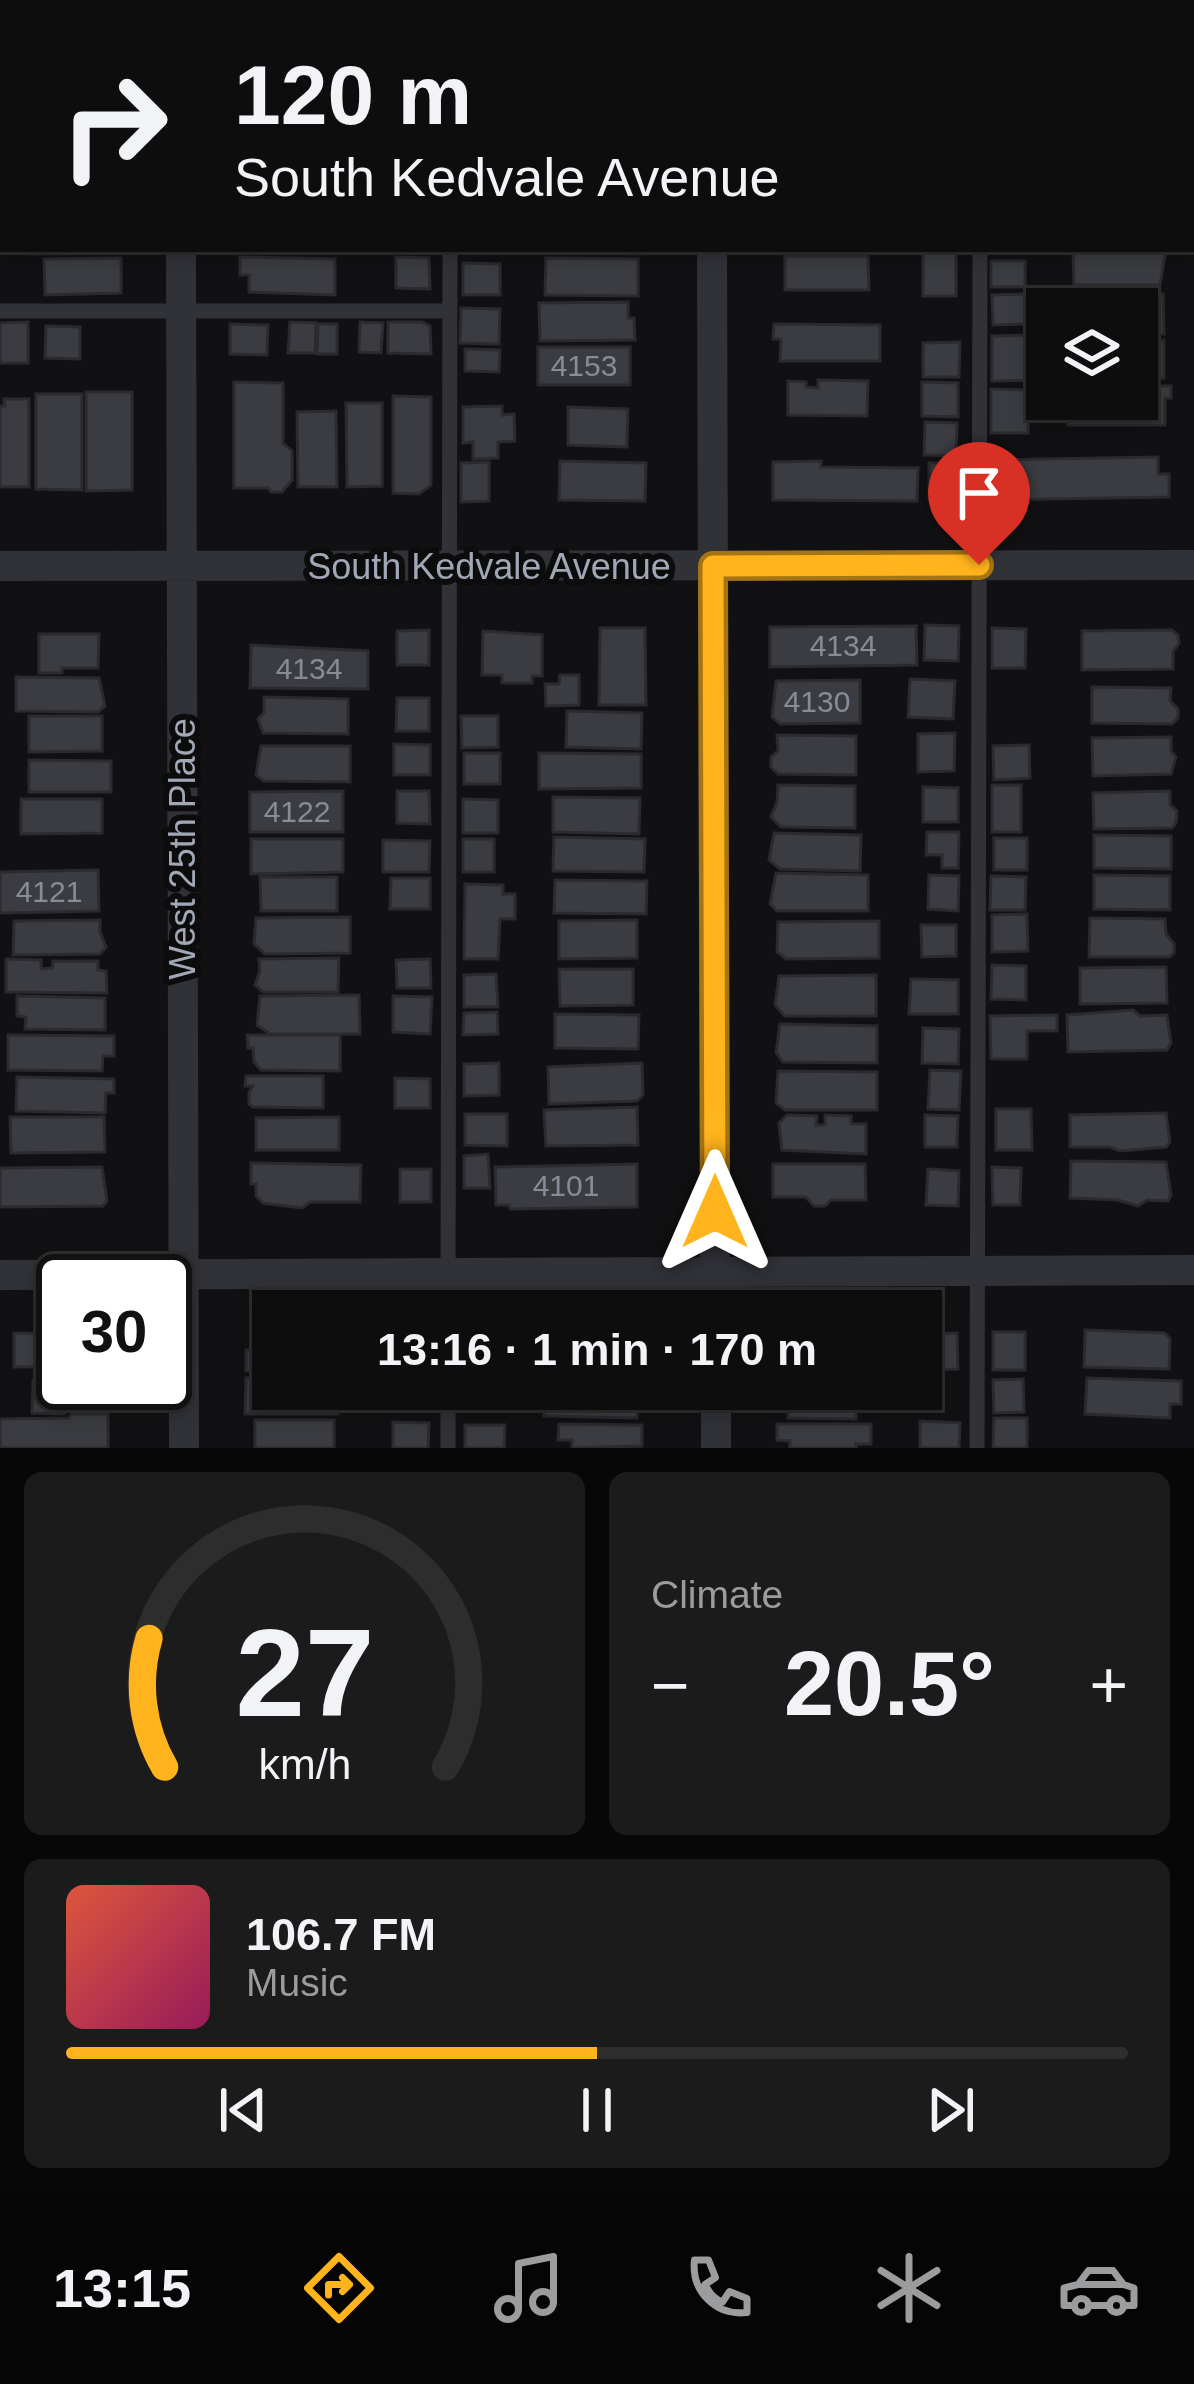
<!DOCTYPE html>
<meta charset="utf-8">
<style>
body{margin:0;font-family:Arial,sans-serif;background:#1b1b1c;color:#f1f3f6;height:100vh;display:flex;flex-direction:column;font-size:45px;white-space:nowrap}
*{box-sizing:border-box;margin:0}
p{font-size:39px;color:#9a9c9e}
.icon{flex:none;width:66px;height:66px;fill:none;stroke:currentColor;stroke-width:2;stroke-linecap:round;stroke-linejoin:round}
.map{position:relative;height:1448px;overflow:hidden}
.side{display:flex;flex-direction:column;gap:24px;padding:24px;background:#070708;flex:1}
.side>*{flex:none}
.top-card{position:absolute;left:0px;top:0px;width:1194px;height:252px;box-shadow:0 6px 18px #0003,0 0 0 3px #2d2d2e;background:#0d0d0e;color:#f1f3f6;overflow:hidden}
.controls{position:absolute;left:1026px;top:288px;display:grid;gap:24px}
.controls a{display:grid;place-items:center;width:132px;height:132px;border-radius:0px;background:#0d0d0e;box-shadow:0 6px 18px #0003,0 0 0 3px #2d2d2e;font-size:60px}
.speed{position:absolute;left:36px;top:1254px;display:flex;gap:24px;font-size:60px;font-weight:700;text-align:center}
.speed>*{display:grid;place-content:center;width:156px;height:156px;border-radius:50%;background:#0d0d0e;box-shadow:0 6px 18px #0003,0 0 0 3px #2d2d2e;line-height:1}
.speed .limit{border:6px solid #111;border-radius:18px;background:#fff;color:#111}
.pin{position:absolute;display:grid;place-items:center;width:102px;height:102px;color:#fff;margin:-123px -51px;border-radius:50% 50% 50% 0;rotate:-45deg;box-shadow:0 0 12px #0007}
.pin .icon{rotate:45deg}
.me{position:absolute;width:132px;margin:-66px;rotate:0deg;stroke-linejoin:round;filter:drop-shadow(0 0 9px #0008)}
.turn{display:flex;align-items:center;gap:42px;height:252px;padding:0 36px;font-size:54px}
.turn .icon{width:156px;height:156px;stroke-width:2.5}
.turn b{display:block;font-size:84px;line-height:102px}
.big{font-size:90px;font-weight:600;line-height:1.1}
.side .tile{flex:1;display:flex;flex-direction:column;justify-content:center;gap:18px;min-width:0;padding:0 42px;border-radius:18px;background:#1b1b1c}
.side .dial{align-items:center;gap:0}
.dial svg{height:312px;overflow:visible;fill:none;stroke:#2d2d2e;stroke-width:7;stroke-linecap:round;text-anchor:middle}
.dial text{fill:#f1f3f6;stroke:none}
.song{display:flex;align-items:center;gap:36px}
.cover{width:144px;height:144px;border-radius:18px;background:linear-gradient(135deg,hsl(10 70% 55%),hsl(330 70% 35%))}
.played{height:12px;border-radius:6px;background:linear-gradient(90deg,#ffb31c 50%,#2d2d2e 50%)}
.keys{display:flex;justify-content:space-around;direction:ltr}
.heat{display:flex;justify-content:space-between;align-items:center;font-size:66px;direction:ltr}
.side .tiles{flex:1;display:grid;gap:24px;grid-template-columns:1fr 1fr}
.tile:last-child{grid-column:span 2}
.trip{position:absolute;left:252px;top:1290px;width:690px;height:120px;border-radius:0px;background:#0d0d0e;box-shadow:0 6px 18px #0003,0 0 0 3px #2d2d2e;font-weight:600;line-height:120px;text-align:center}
.tabs{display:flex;height:192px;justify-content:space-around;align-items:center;background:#050506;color:#9a9c9e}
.tabs .icon{width:84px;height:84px}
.tabs .current{color:#ffb31c}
.tabs b{font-size:54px;color:#f1f3f6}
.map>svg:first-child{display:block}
.building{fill:#3a3c41;stroke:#2b2b2f;stroke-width:3}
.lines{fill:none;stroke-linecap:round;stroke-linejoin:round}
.lane{stroke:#313238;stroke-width:15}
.street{stroke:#313238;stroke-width:30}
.route-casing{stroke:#a67412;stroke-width:30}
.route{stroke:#ffb31c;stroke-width:21}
.labels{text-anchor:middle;stroke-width:12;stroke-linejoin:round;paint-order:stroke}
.number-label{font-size:30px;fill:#868c98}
.street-label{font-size:36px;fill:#a0a7b5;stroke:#0c0c0d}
</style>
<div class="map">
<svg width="1194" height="1448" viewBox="0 0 1194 1448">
<rect width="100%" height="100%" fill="#111113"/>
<path class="building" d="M0,0H26L3,3V30Z
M31,249H121V253L31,254Z
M248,249H337V253L248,252Z
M557,249H640V254L557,252Z
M1161,250L1165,255L1160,285H1074L1073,251Z
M923,251H956V296H923Z
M785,256H868L869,290H785Z
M240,257L335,259V295L249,292V275H240Z
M396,257L429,258L430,289L396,288Z
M121,258V293L45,295L44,259Z
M546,258L638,259V296L545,295Z
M991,261H1025V287H991Z
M463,263L500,264V295H463Z
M1026,294L1027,324L993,325L992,295Z
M1163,294L1164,334H1137V309H1071V295Z
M628,302V318H634L635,340L540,341L539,303Z
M461,308L500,309L499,344L460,343Z
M28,322V363H0V323Z
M290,322L316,323L315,353H288Z
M360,322L383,323L381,353L359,352Z
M388,322H422L430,326L431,354L388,353Z
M230,324L268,325L267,355L230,354Z
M318,324H337V354H317Z
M774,324L880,325V361H780L781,339H773Z
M46,326L80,327V359L45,358Z
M1035,335V380L992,381V336Z
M1164,340V378L1137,379V341Z
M960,342L959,377H923V343Z
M538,347H630V385H538Z
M465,349L500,350L499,372L465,371Z
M818,380L868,381L867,416L788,415V381L806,382V387L818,388Z
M234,382L283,383V443L292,451V480L282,492H271L268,488H234Z
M922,382L958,383V417L922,416Z
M1137,386H1171V398H1165V425H1068V399H1137Z
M991,389L1028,390V433H991Z
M86,392H132V490L86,491Z
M36,394H82V490L36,489Z
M393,396L431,397V485L419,494L393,493Z
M4,399H29V487H0V406H5Z
M346,403H382V486L347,487Z
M502,406V415L514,414L515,441L498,442V458L473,459V442L463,443V407Z
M568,407L628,409L627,447L568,445Z
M336,411L337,487H298L297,412Z
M925,422L957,423L956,456L924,455Z
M1158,457V474H1169V497L991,500L990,460Z
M560,461L646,463L645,501L559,500Z
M821,461V467L918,468L917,501L773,500V462Z
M489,462V501L461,502V463Z
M929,463H960V499H929Z
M925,625L959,626L958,661L924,660Z
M916,626L917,665L770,667V627Z
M600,628H645L646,705H599Z
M992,628L1026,629L1025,668H992Z
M429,630V665H397V631Z
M1172,630L1178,635L1179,643L1173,652V669L1082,670V631Z
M483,631L542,635V676H532V683H502V675H482Z
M39,634H99L98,668H62V673H39Z
M251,645L368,651V689L250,688Z
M560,675H579V705L546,706L545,684H559Z
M16,677L99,678L105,706L98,712L16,711Z
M910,679L955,681L953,719L908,717Z
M860,680V723L780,724L772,717L776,681Z
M1092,687L1171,688L1170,701L1178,709V718L1172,724L1092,723Z
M264,697L348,699V734L263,733L258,719L264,713Z
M397,698H429V731H396Z
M567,711L642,713L641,749L566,747Z
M29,716H102V751L29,752Z
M461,716H498V747L462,748Z
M955,733L954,771L918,772V734Z
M777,735L856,736V775L778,774L771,767V757L778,751Z
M1171,737V751L1176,757L1171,774L1093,776L1092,738Z
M394,744L430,745V775H394Z
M1029,745L1030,778L994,780L993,746Z
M261,746H350V782L264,781L256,775Z
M464,753H500V784H464Z
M539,753L641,754V788L539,789Z
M29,760L111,761V792H29Z
M778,785L855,786V828L781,827L771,817L777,802Z
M992,785H1021V832H992Z
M923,787L958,788V822H923Z
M343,791V832H250V792Z
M397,791H429L430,824L397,823Z
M1170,791V805L1177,811L1176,823L1172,828L1094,829L1093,793Z
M553,797L640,798L639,834L553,832Z
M21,799H102V833L21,834Z
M463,799L498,800V833H463Z
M927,832H959L958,868H942V855H926Z
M774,833L861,835L860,871L780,869L769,860Z
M1094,835L1171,836V869L1094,868Z
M554,837L645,839L644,872L553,871Z
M994,838H1027V870H994Z
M251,839H343V872L251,874Z
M463,839H494V872H463Z
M383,840L430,841L429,872H383Z
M98,870L99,911L0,913V872Z
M776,873L868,875V911H777L770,904Z
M929,875L959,876L958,911L928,909Z
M1094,875L1170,876V910L1094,909Z
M991,876L1026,877L1025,910H990Z
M260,877H337V911H261Z
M391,878H430V909H390Z
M555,880L647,881L646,914L554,913Z
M465,884L503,885V894H515V919H500L498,959H464Z
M1027,914L1028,951L992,952V915Z
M350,917V953L265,954L254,944L256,918Z
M1090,918L1165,919L1166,934L1174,944V953L1169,957H1089Z
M100,920V932L106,947L100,954L13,955L14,921Z
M637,920V958L559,959V921Z
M879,921V958L786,959L777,952L778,922Z
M921,925H956V956L922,957Z
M339,958L338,992H263L255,985L260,971L259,959Z
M6,959L41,960V969L52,968L53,961H98V970L106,971L107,993L6,992Z
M430,959L431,988H397L396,960Z
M992,965L1026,966V1000L991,999Z
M1166,967L1167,1003L1080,1004V968Z
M559,969H633V1005L560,1006Z
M496,974L498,1007H464V975Z
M876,975V1016H785L775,1005L779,976Z
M911,979L958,980V1014H909Z
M359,995L360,1034H270L257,1025L260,996Z
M17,996L105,998V1030L25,1029L26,1017L17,1016Z
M393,996L432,997L430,1034L393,1032Z
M1133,1010L1140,1016L1167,1015L1171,1043L1167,1050L1068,1052L1067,1015Z
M497,1012L498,1034L463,1035L464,1013Z
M555,1014L639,1015L638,1049L555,1048Z
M1057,1015V1031H1027V1059H991L990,1016Z
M780,1024L877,1026V1063L783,1062L776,1053Z
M923,1028L959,1029L958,1064L922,1063Z
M8,1035L114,1036V1056H103L102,1071L8,1070Z
M247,1035H340V1071L261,1070L254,1062L253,1048H248Z
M499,1063V1095L464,1096V1064Z
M642,1063L643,1095L637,1101L549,1104L548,1067Z
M930,1070L961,1071L959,1110L928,1109Z
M778,1071L877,1072V1110H785L776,1103Z
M246,1076H323V1108L253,1107L249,1104V1092L253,1086H245Z
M17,1077L114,1079V1093H106L105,1113L16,1111Z
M395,1078L430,1079V1108H395Z
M637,1107L638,1145L546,1146L544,1110Z
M996,1109H1031L1032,1150H996Z
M1166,1113L1170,1142L1166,1147L1120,1151L1110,1147H1070V1115Z
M465,1114H507V1146L465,1145Z
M787,1115L817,1116L816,1125H825V1115L851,1116V1124H866V1154L782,1150L779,1123Z
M925,1115L958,1116L957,1147H925Z
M10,1117H104L105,1152L11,1153Z
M339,1117V1150H256V1118Z
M488,1154L490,1188H464V1156Z
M1071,1161L1166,1162L1171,1195L1168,1201L1147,1200L1138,1206L1118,1200L1070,1198Z
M251,1163L361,1165L360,1202H310L302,1208L263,1203L256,1196V1184H251Z
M637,1164V1207L510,1209L509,1205H496L495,1167Z
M773,1164H865L866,1200H831L825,1206H814L806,1197H773Z
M102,1167L107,1201L103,1206L0,1207V1168Z
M992,1167L1021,1168L1020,1205H993Z
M400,1169H431V1202H400Z
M928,1169L959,1171L958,1206L926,1205Z
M1085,1330L1165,1333L1170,1339L1169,1369L1084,1367Z
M993,1332H1025V1370H993Z
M14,1333L63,1334V1367H14Z
M269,1333H273V1371H246V1350H253V1340Z
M957,1333L958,1369L928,1370L927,1334Z
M246,1378H273V1389H338V1414H245Z
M1087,1378L1181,1381V1404H1170V1418L1085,1414Z
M1023,1379L1024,1412L994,1413L993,1380Z
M33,1380L107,1383V1408H71L64,1414L32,1413Z
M398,1389H429V1406H398Z
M545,1389H646V1395H638L637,1418L544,1416Z
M779,1389H871V1404L856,1403V1419L788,1418L789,1401H779Z
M71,1414H108V1448H0V1419L69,1418Z
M994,1418H1027V1448H993Z
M255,1420H334V1448H255Z
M920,1421L960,1423L959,1448H920Z
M393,1422L429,1423L428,1448H393Z
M559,1424L642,1425V1446L572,1448V1440H558Z
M777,1424H871V1444H856V1448H790V1441L777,1440Z
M465,1425H505L504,1448H465Z"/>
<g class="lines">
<path class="lane" d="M450,3V0
M980,3V0
M0,126H3
M0,311H450
M448,1311L450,249
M448,1448V1389
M977,1448L980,249"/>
<path class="street" d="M180,0V3
M712,0V3
M181,249L184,1448
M712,249L715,1311
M0,566L1194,565
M0,1275L1194,1270
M716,1389V1448"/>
</g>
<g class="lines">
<defs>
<path id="route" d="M715,1212L713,566L979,565"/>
</defs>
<use href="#route" class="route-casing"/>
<use href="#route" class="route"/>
</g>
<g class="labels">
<g class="number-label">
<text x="584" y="376">4153</text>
<text x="843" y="656">4134</text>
<text x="309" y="679">4134</text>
<text x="817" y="712">4130</text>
<text x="297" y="822">4122</text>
<text x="49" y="902">4121</text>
<text x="566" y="1196">4101</text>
</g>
<g class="street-label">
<text x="489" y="579">South Kedvale Avenue</text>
<text transform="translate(182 849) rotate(-90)" y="13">West 25th Place</text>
</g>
</g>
</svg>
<div class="controls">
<a><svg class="icon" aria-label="layers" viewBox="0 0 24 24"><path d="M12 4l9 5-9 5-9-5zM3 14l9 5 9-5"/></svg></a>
</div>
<div class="speed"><div class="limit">30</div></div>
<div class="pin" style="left:979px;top:565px;background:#d93025"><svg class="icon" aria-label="arrive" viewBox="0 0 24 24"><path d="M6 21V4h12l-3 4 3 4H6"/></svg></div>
<svg class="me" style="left:715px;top:1212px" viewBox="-20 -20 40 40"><path d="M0-17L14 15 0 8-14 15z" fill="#ffb31c" stroke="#fff" stroke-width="4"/></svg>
<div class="trip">13:16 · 1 min · 170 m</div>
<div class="top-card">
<div class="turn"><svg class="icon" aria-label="right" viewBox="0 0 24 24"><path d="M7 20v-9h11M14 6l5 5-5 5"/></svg><div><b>120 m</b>South Kedvale Avenue</div></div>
</div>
</div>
<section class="side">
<div class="tiles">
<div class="tile dial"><svg viewBox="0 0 100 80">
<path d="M14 69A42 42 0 1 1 86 69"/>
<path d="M14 69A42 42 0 0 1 10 36" stroke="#ffb31c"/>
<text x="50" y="56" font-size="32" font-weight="700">27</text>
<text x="50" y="72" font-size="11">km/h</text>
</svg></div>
<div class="tile"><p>Climate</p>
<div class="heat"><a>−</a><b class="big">20.5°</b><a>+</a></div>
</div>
<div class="tile">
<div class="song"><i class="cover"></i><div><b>106.7 FM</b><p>Music</p></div></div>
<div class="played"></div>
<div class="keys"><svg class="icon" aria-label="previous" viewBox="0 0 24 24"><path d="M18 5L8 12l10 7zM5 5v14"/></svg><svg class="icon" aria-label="pause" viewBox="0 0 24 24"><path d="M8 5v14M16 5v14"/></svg><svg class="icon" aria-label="next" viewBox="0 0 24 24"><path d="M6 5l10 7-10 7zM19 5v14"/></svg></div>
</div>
</div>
</section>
<nav class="tabs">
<b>13:15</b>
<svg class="icon current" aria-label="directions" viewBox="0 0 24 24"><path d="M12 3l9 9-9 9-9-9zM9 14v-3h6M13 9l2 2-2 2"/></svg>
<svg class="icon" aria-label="music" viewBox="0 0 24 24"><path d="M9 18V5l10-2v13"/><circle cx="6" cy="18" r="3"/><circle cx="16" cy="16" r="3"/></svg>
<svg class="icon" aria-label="phone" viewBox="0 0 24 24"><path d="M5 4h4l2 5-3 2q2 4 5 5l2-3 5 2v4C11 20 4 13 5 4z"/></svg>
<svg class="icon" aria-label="climate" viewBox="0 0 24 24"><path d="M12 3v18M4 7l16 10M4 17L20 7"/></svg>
<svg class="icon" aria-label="car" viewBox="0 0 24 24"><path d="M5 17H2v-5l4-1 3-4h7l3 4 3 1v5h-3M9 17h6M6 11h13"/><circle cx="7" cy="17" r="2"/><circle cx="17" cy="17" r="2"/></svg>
</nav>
